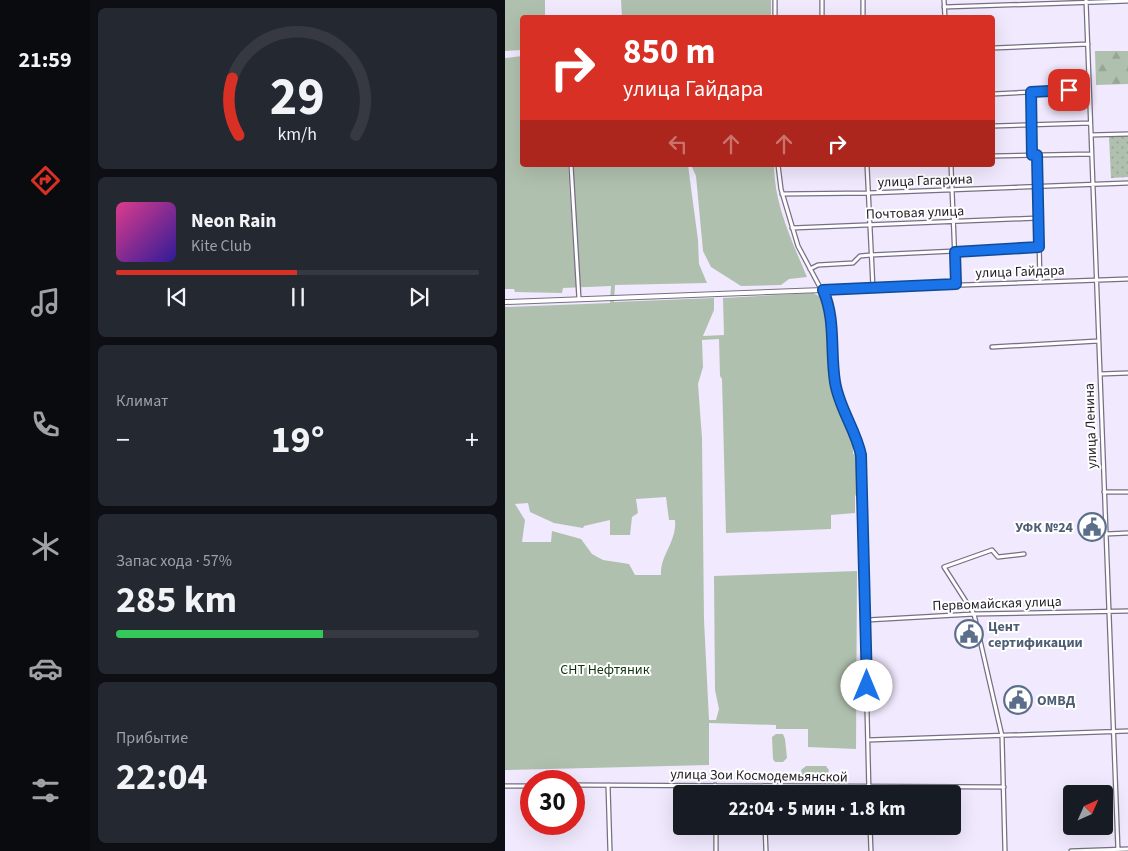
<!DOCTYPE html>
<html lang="ru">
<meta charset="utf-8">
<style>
body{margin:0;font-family:"Source Sans 3",sans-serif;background:#242831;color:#f1f3f6;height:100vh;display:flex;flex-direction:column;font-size:19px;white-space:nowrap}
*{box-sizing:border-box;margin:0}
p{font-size:16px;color:#9ea1a6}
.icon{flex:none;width:28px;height:28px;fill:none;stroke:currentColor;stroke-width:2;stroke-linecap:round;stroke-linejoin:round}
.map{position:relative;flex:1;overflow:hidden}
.sheet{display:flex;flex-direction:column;gap:8px;padding:8px;background:#0d0f14;width:415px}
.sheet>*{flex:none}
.banner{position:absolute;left:15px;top:15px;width:475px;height:152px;border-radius:5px;box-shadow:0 5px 20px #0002;background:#d93025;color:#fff;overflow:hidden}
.needle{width:32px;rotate:45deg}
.controls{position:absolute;left:558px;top:785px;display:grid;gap:10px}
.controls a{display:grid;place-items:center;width:50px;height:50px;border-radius:5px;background:#171b24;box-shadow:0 5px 20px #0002;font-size:25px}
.speed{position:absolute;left:15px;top:770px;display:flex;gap:10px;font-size:25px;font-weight:700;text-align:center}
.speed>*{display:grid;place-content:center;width:65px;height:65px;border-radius:50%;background:#171b24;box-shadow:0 5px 20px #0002;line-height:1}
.speed .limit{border:8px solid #d22;background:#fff;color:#111}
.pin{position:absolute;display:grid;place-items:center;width:42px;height:42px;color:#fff;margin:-21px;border-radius:10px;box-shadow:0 2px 8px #0006}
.me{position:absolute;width:55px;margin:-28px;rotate:0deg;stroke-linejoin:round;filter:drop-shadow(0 0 4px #0008)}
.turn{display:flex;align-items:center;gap:18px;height:105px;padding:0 20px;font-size:22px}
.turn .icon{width:65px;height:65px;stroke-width:2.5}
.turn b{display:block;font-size:35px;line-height:42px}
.lanes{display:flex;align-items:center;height:48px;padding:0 20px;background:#0003;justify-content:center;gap:25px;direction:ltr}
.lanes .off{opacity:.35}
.big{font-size:38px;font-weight:700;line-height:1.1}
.sheet .widget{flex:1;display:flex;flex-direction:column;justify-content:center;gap:8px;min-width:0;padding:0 18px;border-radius:8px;background:#242831}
.sheet .dial{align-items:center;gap:0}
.dial svg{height:130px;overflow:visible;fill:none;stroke:#363941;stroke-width:7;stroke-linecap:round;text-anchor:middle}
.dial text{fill:#f1f3f6;stroke:none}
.song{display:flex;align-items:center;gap:15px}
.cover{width:60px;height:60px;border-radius:8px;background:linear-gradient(135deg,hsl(330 70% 55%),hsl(250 70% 35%))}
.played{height:5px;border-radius:2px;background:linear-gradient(90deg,#d93025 50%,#363941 50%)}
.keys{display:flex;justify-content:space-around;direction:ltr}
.heat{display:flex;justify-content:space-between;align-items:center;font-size:28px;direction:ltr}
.charge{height:8px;border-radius:4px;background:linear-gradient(90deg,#34c759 57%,#363941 0)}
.trip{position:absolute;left:168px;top:785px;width:288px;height:50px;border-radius:5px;background:#171b24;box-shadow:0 5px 20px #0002;font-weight:700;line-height:50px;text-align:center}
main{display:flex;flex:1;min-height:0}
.tabs{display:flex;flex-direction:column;width:90px;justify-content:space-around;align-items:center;background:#090b0e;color:#9ea1a6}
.tabs .icon{width:35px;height:35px}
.tabs .active{color:#d93025}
.tabs b{font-size:22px;color:#f1f3f6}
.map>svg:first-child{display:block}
.green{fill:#b0c0ae;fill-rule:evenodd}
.forest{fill:url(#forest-firs)}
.park{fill:url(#park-dots)}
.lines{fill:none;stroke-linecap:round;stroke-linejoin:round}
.minor-casing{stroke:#776f85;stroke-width:5.5}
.tertiary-casing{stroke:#776f85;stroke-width:6}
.minor{stroke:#fff;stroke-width:3}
.tertiary{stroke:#fff;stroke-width:4}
.route-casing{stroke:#114b97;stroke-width:12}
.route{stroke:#1a73e8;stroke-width:9}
.labels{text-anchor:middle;stroke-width:4;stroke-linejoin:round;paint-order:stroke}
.street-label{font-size:14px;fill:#1f1b24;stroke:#fff}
.service-label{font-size:14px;font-weight:bold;fill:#4e5e75;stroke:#fff;text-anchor:start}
.park-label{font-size:14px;fill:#10350d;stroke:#fff}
</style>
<main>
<nav class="tabs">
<b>21:59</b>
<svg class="icon active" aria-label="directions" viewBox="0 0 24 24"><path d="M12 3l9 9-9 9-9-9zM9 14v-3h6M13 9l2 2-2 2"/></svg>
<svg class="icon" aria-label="music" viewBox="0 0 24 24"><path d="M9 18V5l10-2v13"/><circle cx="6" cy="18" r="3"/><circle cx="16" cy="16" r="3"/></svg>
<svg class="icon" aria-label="phone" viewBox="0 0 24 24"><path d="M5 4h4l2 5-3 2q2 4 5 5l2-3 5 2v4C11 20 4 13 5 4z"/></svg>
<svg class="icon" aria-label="climate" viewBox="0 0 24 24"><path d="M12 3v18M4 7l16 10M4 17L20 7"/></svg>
<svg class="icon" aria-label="car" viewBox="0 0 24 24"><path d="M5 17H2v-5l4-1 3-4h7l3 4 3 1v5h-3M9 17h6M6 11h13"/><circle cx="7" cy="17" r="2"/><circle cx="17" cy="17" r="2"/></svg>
<svg class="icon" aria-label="filters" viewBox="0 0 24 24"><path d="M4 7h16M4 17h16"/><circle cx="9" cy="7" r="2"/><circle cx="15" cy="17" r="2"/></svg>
</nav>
<section class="sheet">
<div class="widget dial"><svg viewBox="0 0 100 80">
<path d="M14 69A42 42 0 1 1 86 69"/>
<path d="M14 69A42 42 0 0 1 10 34" stroke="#d93025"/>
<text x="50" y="56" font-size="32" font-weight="700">29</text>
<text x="50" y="72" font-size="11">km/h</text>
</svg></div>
<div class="widget">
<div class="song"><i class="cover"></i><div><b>Neon Rain</b><p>Kite Club</p></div></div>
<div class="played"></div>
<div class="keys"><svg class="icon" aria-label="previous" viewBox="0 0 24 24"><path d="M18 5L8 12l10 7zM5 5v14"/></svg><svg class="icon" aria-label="pause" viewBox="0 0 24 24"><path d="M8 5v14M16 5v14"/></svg><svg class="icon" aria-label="next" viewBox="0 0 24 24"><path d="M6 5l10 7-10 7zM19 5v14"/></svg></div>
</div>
<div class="widget"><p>Климат</p>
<div class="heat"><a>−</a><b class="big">19°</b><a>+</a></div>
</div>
<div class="widget"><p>Запас хода · 57%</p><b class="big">285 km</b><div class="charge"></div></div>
<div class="widget"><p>Прибытие</p><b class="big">22:04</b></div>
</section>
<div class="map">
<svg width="623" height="851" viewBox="0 0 623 851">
<defs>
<pattern id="forest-firs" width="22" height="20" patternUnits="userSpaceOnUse" patternTransform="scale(1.25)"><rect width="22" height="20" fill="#b0c0ae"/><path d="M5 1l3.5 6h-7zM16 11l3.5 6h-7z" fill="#97a496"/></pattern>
<pattern id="park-dots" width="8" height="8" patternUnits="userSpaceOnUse" patternTransform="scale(1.25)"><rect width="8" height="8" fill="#b0c0ae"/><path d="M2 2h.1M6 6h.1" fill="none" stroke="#97a496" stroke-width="1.8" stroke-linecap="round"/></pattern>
</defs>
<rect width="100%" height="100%" fill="#f1e9fe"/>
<path class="green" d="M0,0H40V17L18,18L17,50L0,51Z
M116,0H266V17H117Z
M17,56L18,165H63L69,255H73L68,165H183L193,240L194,264L202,283L110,285L109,302L209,298V310L198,336L219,335L218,298L308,293L318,298L321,304L329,395L351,444H348V454L354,455L355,491L350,496V513L326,515V529L221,533L217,379L215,376L214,339L197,340L198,367L193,384L197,438L199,620L204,720H211L214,709L210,690L209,576L352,571L351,749L303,747V729H271V725L204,723V765L0,770V307L105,303L106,286L58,288L57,293L10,292L9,289H0V58ZM161,497L164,520H170C172,542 155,555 156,575H130L124,564L98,560L87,554L76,539L47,531L46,542H17L20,520L10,504L23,503L25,512L49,523L78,528L79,526L105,520V535H125L127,517L133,513L131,499Z
M186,165H269C269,204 287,241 302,277L284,279L276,285L236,286L206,267L198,251L191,176Z
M271,734H278L280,739L282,758L278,762H270L268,759L267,737Z
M301,766H321L324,770L321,780H299L296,770Z"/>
<path class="forest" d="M590,51H623V84L591,85Z"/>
<path class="park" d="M623,136V177L606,178L604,137Z"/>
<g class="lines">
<defs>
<path id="minor" d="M270,0V18
M317,0V18
M358,0V18
M439,0L440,18
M581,0L613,851
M439,7L623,1
M488,48L583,44
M525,92L527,155
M488,94L584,89
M488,126L585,123
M586,135L623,134
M532,155L535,282
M488,156L586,154
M66,165L74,299
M273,165L276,189L293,246L325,306L330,382L356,455L364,794
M362,165L368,288
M446,165L451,285
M277,194L363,193L623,183
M287,228L533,218
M305,269L313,265L348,263L355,256L366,255L534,247
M319,290L623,279
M487,347L593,341
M595,374L623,373
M599,492H623
M601,534L623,533
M362,620L469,614L623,611
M363,740L623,731
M69,785L499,787
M103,785L105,851
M210,785V794
M0,786H26
M259,786L260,794
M211,826V851
M260,826L261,851
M365,826L366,851
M500,851L497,736L469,614L439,567L487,550L493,557L519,554
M566,851L623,849"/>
<path id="tertiary" d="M0,302L318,290"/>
</defs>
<use href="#minor" class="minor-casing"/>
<use href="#tertiary" class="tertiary-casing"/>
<use href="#minor" class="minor"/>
<use href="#tertiary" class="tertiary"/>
</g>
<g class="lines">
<defs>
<path id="route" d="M362,686L356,455C351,430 334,408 330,382C325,350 331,320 318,290L451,284L450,252L534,247L532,155H527L526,92L564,90"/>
</defs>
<use href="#route" class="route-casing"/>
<use href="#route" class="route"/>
</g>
<defs>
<symbol id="civic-ring" viewBox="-11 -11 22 22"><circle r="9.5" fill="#fff" stroke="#5c6f8a" stroke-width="1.5"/><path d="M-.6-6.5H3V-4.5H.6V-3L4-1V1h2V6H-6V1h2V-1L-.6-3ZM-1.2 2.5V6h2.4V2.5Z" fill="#5c6f8a"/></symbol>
</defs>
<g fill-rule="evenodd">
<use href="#civic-ring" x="571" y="511" width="32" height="32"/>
<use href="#civic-ring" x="448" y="618" width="32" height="32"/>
<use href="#civic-ring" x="497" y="684" width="32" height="32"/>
</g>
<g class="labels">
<g class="street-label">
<text transform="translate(420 180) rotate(-2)" y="5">улица Гагарина</text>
<text transform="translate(410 212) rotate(-2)" y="5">Почтовая улица</text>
<text transform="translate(515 271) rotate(-2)" y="5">улица Гайдара</text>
<text transform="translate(585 426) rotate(-92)" y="5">улица Ленина</text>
<text transform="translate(492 603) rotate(-2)" y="5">Первомайская улица</text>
<text transform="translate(254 775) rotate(1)" y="5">улица Зои Космодемьянской</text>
</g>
<g class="service-label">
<text x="568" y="532" text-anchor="end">УФК №24</text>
<text x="483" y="631">Цент<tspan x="483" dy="16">сертификации</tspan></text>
<text x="532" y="705">ОМВД</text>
</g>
<g class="park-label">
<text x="100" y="674">СНТ Нефтяник</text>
</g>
</g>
</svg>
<div class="controls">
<a><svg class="needle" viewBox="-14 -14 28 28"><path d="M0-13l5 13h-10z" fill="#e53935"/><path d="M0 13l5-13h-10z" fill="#9ea1a6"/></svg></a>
</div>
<div class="speed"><div class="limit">30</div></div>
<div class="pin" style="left:564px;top:90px;background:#d93025"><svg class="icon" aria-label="arrive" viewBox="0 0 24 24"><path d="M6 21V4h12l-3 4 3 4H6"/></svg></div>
<svg class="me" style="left:362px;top:686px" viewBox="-20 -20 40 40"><circle r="19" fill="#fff"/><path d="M0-13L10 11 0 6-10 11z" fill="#1a73e8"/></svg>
<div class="trip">22:04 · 5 мин · 1.8 km</div>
<div class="banner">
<div class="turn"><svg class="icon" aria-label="right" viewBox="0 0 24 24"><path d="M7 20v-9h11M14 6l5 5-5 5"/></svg><div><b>850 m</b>улица Гайдара</div></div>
<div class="lanes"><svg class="icon off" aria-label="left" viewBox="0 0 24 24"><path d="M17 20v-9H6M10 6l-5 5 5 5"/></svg><svg class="icon off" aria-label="ahead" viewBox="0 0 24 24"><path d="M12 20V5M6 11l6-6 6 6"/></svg><svg class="icon off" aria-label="ahead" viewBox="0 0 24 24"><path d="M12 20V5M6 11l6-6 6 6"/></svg><svg class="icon" aria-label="right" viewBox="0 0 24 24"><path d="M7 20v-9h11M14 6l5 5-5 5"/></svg></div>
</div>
</div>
</main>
